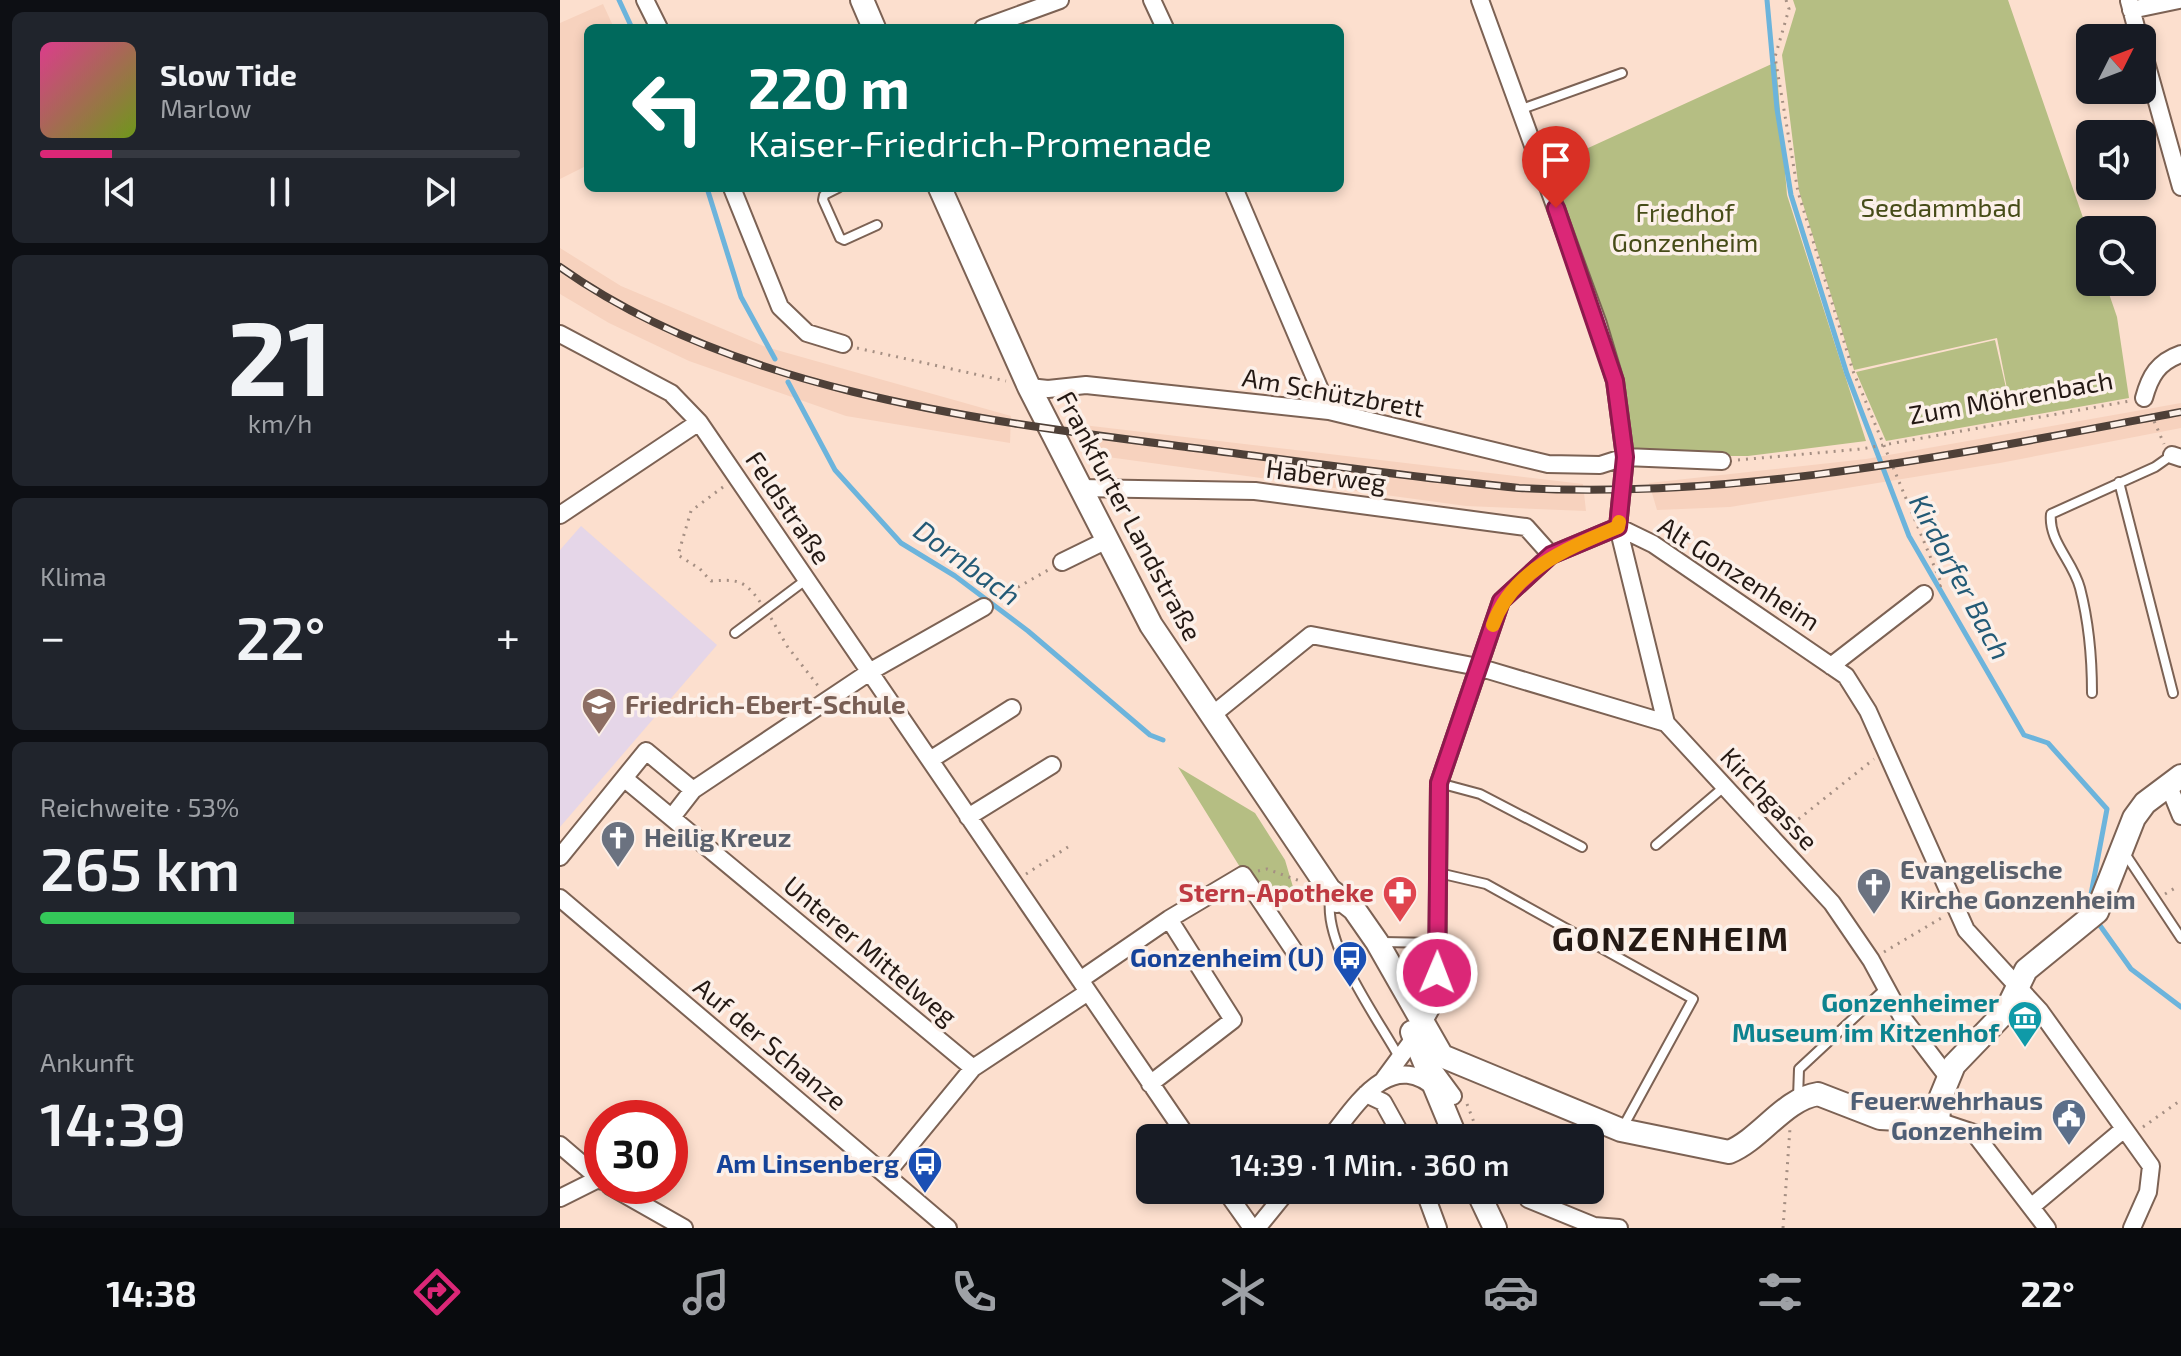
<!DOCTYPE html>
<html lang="de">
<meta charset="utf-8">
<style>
body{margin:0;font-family:"Exo 2",sans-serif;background:#20242c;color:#f1f3f6;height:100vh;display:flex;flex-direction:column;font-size:30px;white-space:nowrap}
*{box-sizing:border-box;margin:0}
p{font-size:26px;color:#9ea1a6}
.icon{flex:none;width:44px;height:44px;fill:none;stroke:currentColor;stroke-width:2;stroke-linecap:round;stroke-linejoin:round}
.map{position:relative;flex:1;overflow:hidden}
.drawer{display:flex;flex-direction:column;gap:12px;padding:12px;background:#0d0f14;width:560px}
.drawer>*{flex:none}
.banner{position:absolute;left:24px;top:24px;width:760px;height:168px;border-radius:12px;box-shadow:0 4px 12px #0003;background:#00695c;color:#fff;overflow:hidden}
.needle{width:52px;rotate:48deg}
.fabs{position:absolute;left:1516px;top:24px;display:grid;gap:16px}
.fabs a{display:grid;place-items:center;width:80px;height:80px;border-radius:12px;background:#171b24;box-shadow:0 4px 12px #0003;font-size:40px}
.speed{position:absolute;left:24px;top:1100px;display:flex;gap:16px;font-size:40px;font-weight:700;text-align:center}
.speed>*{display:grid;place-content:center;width:104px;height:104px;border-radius:50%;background:#171b24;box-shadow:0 4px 12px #0003;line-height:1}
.speed .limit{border:12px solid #d22;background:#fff;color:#111}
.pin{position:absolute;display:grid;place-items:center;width:68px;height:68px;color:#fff;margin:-82px -34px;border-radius:50% 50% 50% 0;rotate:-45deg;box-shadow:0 0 8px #0007}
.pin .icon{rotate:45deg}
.me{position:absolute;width:88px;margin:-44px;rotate:1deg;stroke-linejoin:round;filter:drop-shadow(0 0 6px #0008)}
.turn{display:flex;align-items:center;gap:28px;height:168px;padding:0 32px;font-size:36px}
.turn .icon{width:104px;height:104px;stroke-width:2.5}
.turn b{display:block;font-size:56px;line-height:68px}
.big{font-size:60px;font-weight:600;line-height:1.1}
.drawer .widget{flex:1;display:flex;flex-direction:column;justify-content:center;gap:12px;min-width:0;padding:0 28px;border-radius:12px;background:#20242c}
.drawer .dial{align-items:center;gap:0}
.dial b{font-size:104px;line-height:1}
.song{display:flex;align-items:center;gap:24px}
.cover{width:96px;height:96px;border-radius:12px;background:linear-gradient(135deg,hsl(330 70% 55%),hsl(80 70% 35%))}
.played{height:8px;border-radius:4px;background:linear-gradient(90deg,#db2777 15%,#363941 15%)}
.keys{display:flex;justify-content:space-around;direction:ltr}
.heat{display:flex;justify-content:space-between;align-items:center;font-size:44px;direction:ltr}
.charge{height:12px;border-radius:6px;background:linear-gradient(90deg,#34c759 53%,#363941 0)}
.trip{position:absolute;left:576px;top:1124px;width:468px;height:80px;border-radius:12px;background:#171b24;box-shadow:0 4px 12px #0003;font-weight:600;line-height:80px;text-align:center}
.tabs{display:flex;height:128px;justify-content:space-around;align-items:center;background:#090b0e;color:#9ea1a6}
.tabs .icon{width:56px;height:56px}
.tabs .current{color:#db2777}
.tabs b{font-size:36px;color:#f1f3f6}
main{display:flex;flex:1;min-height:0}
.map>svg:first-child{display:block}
.built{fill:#f7d2be}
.education{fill:#e5d6e8}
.green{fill:#b5be83}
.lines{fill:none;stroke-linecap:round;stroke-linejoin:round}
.stream{stroke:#6cb4dc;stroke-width:5}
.lane-casing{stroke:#7c6254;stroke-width:12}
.street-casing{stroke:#7c6254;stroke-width:20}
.secondary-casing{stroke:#7c6254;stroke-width:26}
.path{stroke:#a58f83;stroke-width:3;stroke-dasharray:2 6;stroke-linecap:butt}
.lane{stroke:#fff;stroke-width:8}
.street{stroke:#fff;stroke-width:16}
.secondary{stroke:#fff;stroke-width:22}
.rail-casing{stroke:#4e4038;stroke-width:8}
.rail{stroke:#fcf0e9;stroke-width:5;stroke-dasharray:15;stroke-linecap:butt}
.route-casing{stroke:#8e194d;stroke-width:20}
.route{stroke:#db2777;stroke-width:14}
.slow{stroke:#f59e0b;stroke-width:14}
.labels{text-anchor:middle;stroke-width:7;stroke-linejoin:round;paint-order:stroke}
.park-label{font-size:26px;fill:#464c18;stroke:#fcf0e9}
.street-label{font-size:26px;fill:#241914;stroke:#fcf0e9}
.education-label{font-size:26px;font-weight:bold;fill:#785e54;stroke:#fcf0e9;text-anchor:start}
.worship-label{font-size:26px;font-weight:bold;fill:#5b616d;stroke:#fcf0e9;text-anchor:start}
.health-label{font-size:26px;font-weight:bold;fill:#be3a42;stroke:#fcf0e9;text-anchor:end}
.transit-label{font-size:26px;font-weight:bold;fill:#164399;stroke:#fcf0e9;text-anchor:end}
.culture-label{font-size:26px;font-weight:bold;fill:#0d838f;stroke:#fcf0e9;text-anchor:end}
.service-label{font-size:26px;font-weight:bold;fill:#4e5e75;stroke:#fcf0e9;text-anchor:end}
.water-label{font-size:28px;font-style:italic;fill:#235a76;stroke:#fcf0e9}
.district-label{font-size:34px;font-weight:bold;letter-spacing:2px;fill:#241914;stroke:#fcf0e9}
</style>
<main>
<section class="drawer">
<div class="widget">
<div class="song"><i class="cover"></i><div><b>Slow Tide</b><p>Marlow</p></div></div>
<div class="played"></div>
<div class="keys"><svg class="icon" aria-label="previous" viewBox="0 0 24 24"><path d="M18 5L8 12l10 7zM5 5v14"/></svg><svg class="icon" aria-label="pause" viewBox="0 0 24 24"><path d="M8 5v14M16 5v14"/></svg><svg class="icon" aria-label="next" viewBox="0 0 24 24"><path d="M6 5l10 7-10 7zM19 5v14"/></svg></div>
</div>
<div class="widget dial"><b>21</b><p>km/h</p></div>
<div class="widget"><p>Klima</p>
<div class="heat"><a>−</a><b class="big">22°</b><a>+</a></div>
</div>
<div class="widget"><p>Reichweite · 53%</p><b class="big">265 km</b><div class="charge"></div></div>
<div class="widget"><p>Ankunft</p><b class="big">14:39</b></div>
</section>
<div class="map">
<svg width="1621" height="1228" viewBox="0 0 1621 1228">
<rect width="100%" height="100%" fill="#fcdfce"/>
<path class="built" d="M43,4L54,28H28V165L0,179V23Z
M0,248L61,286L206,347L451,416L450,443L286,416L129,361L49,323L0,294Z
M1621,403V428L1440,463L1170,507L1097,510L1089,483L1306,459Z
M523,425L1023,484L1026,511L906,506L533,455Z"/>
<path class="education" d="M21,526L157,645L0,827V550Z"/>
<path class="green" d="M1233,0H1448L1530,238V282H1545L1557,317L1569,398L1326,441L1296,372L1435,340L1452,414L1437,338L1294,370L1239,191L1222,55L1236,9Z
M1216,62L1227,195L1306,441L1188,456H1073L1015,240L991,165Z
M618,767L695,813L725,860L736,897L709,914Z"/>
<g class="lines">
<path class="stream" d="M59,0L72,28
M1207,0L1217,109L1231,195L1287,374L1349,536L1464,735L1488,743L1547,809L1529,905
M147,188L181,297L215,359
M228,382L275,470L341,543L395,576L468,631L590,735L603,740
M1536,920L1571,969L1621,1007"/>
<defs>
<path id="lane" d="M959,110L1062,73
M278,188L264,195L263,200L280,238L284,240L317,225
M1559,482L1613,693
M175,633L247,579
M1532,693C1532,657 1529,623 1520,588C1513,561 1488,541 1491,514L1595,467L1612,455
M879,783L920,794L1022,847
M1096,845L1164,787
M1564,852L1621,938
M879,873L926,884L1133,999L1063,1127
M770,901C765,947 816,1016 839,1057
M822,942L877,943
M1238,1098L1239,1069L1325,989"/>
<path id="street" d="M85,0L99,28
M592,0L605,28
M920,0L1038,324L1055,381L1065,457L1058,527L1106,723L1272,903L1311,960L1342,1017L1387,1076
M1569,1L1579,38
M1571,10L1619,0
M423,28L500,0
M1582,48L1621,187
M172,188L220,307L247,333L283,344
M674,188L769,411
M0,334L111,393L139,422L628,1138
M469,387L488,389L526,385L769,411L988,464L1040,465L1065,457L1162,461
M1584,398C1590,376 1598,362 1621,354
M1612,455L1621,458
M520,488L695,491L966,527L991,555
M0,515L139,422
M1058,527L1093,544L1286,676L1308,711L1406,930L1480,1011L1591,1166L1588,1192L1572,1228
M502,562L547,540
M1271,666L1364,594
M651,716L751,635L918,667L1106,723
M370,760L452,708
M65,779L413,1068
M1608,784L1621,816
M112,817L133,790L311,671L424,607
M408,817L492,765
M0,857L86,751L133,790
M0,898L388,1228
M520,980L609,919L683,875L737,955
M876,1073L893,1096
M824,1079L855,1037L877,998L879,783L941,601L991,555L1058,527
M590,1084L673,1020L609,919
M806,1094L823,1102L843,1138
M1378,1121L1414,1133L1487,1228
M770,1138C796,1105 831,1047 877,1090
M0,1145L42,1181
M326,1174L413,1068L528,992
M50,1186L124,1228
M665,1190L692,1228
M864,1190L878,1228
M0,1198L38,1179
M968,1199L1034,1226L1059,1228
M1471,1207L1564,1129
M697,1228L728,1190"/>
<path id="secondary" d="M302,0L314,28
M380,188L469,387L591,625L777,901
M771,891L794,909L817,942L882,1056L1061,1130L1169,1152C1201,1139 1224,1099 1258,1094L1320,1118L1378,1121L1380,1099L1394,1065L1446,1011L1466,970L1537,912L1574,818L1585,803L1621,776
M852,1032L896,1138
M917,1190L935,1228"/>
</defs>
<use href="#lane" class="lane-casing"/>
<use href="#street" class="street-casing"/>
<use href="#secondary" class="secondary-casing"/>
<path class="path" d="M1226,0L1229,9L1215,57L1238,192L1293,371L1382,585L1378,587
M297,348L446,381
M1591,414L1604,444
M1178,460L1301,449L1570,401
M163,487L131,511L118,555L140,569L151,581C177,579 185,580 200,602
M437,599L490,569
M211,618L227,646L259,687
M1226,829L1314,759
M698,871L707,869L740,881
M466,874L508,847
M1605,894L1615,888
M1324,952L1383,917
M907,1104L920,1138
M1583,1127L1621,1100
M1223,1228L1230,1128"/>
<use href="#lane" class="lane"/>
<use href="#street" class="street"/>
<use href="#secondary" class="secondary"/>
<defs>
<path id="rail" d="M0,267C177,393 425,421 634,448C743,462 851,477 959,488C1183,500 1401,453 1621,412"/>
</defs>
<use href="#rail" class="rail-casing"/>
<use href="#rail" class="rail"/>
</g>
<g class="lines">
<defs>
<path id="route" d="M877,973L879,783L941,601L991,555L1058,527L1065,457L1055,381L996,208"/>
</defs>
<use href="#route" class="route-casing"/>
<use href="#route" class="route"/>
<path class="slow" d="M933,625C952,570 1008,548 1058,527L1059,522"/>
</g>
<defs>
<symbol id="school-pin" viewBox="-11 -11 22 30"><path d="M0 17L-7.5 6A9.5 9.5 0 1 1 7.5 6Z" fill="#8d6e63" stroke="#fcf0e9"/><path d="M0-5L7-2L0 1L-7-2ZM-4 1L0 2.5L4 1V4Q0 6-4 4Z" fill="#fff"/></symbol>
<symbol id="church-pin" viewBox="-11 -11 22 30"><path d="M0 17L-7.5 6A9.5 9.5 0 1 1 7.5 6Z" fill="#6b7280" stroke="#fcf0e9"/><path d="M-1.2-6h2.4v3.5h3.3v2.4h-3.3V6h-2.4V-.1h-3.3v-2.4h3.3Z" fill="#fff"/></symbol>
<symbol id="pharmacy-pin" viewBox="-11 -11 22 30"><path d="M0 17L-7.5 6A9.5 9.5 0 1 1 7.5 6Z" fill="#e0444e" stroke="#fcf0e9"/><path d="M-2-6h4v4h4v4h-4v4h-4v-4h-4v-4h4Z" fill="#fff"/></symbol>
<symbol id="bus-pin" viewBox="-11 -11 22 30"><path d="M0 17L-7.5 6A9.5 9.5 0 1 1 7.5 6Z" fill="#1a4fb4" stroke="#fcf0e9"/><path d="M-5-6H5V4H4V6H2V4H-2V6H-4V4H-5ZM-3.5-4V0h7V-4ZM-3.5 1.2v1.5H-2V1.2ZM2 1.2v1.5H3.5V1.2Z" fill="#fff"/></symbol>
<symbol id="museum-pin" viewBox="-11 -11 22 30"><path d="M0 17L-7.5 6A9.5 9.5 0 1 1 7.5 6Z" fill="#0f9aa8" stroke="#fcf0e9"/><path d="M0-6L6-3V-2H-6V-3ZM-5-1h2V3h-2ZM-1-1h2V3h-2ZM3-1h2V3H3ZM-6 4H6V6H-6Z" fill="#fff"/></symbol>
<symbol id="civic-pin" viewBox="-11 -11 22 30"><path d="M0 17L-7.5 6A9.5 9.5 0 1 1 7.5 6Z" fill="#5c6f8a" stroke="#fcf0e9"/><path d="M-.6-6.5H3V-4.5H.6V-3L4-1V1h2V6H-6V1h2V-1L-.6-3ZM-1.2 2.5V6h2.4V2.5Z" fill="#fff"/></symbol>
</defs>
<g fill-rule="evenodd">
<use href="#school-pin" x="19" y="685" width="40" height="54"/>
<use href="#church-pin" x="38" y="818" width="40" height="54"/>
<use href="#church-pin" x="1294" y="865" width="40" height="54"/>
<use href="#pharmacy-pin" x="820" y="873" width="40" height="54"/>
<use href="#bus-pin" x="770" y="938" width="40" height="54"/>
<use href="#museum-pin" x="1445" y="998" width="40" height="54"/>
<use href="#civic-pin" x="1489" y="1096" width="40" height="54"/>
<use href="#bus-pin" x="345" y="1144" width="40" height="54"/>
</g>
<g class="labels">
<g class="park-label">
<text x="1381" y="217">Seedammbad</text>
<text x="1125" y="222">Friedhof<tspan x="1125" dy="30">Gonzenheim</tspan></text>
</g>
<g class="street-label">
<text transform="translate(773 393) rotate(10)" y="9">Am Schützbrett</text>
<text transform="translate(1451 398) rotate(-10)" y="9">Zum Möhrenbach</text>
<text transform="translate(766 476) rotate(7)" y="9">Haberweg</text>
<text transform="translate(228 508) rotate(56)" y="9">Feldstraße</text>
<text transform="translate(569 516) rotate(62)" y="9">Frankfurter Landstraße</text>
<text transform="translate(1179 574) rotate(33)" y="9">Alt Gonzenheim</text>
<text transform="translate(1209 799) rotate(47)" y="9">Kirchgasse</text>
<text transform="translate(310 951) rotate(40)" y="9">Unterer Mittelweg</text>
<text transform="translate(210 1044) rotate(40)" y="9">Auf der Schanze</text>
</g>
<g class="education-label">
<text x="65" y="714">Friedrich-Ebert-Schule</text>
</g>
<g class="worship-label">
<text x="84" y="847">Heilig Kreuz</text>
<text x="1340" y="879">Evangelische<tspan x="1340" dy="30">Kirche Gonzenheim</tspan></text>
</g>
<g class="health-label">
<text x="814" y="902">Stern-Apotheke</text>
</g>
<g class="transit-label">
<text x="764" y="967">Gonzenheim (U)</text>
<text x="339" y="1173">Am Linsenberg</text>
</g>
<g class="culture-label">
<text x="1439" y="1012">Gonzenheimer<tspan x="1439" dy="30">Museum im Kitzenhof</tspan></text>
</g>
<g class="service-label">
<text x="1483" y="1110">Feuerwehrhaus<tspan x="1483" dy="30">Gonzenheim</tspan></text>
</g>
<g class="water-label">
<text transform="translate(407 563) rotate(36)" y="10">Dornbach</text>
<text transform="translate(1400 577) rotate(62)" y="10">Kirdorfer Bach</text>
</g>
<g class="district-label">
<text x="1111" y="951">GONZENHEIM</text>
</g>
</g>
</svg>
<div class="fabs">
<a><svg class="needle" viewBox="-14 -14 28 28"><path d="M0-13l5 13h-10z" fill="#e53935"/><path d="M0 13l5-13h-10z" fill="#9ea1a6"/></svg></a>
<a><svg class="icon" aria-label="sound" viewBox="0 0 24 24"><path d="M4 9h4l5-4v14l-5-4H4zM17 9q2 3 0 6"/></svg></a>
<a><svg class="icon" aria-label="search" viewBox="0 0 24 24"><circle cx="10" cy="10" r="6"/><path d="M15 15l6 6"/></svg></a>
</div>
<div class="speed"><div class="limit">30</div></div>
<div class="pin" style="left:996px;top:208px;background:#d93025"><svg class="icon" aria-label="arrive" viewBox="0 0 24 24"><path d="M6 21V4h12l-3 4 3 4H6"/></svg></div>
<svg class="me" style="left:877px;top:973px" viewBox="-20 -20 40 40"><circle r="17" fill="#db2777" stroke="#fff" stroke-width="3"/><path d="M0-11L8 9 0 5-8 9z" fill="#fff"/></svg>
<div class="trip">14:39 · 1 Min. · 360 m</div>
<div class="banner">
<div class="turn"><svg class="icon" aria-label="left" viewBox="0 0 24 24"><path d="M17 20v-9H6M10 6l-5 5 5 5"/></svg><div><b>220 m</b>Kaiser-Friedrich-Promenade</div></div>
</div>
</div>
</main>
<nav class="tabs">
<b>14:38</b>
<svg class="icon current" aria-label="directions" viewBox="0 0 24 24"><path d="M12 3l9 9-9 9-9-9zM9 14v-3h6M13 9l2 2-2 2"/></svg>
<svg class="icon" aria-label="music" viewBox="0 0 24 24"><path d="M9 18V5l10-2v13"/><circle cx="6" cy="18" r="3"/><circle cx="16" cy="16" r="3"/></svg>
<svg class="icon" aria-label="phone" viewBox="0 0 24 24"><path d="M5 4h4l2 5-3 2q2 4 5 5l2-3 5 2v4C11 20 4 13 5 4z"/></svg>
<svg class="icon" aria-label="climate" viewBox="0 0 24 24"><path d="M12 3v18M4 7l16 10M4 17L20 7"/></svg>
<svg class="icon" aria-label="car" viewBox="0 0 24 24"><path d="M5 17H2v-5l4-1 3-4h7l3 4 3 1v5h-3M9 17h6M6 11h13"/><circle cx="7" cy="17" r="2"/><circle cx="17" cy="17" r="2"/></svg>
<svg class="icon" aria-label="filters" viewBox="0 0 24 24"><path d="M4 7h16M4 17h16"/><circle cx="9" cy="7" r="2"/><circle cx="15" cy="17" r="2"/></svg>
<b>22°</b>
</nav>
